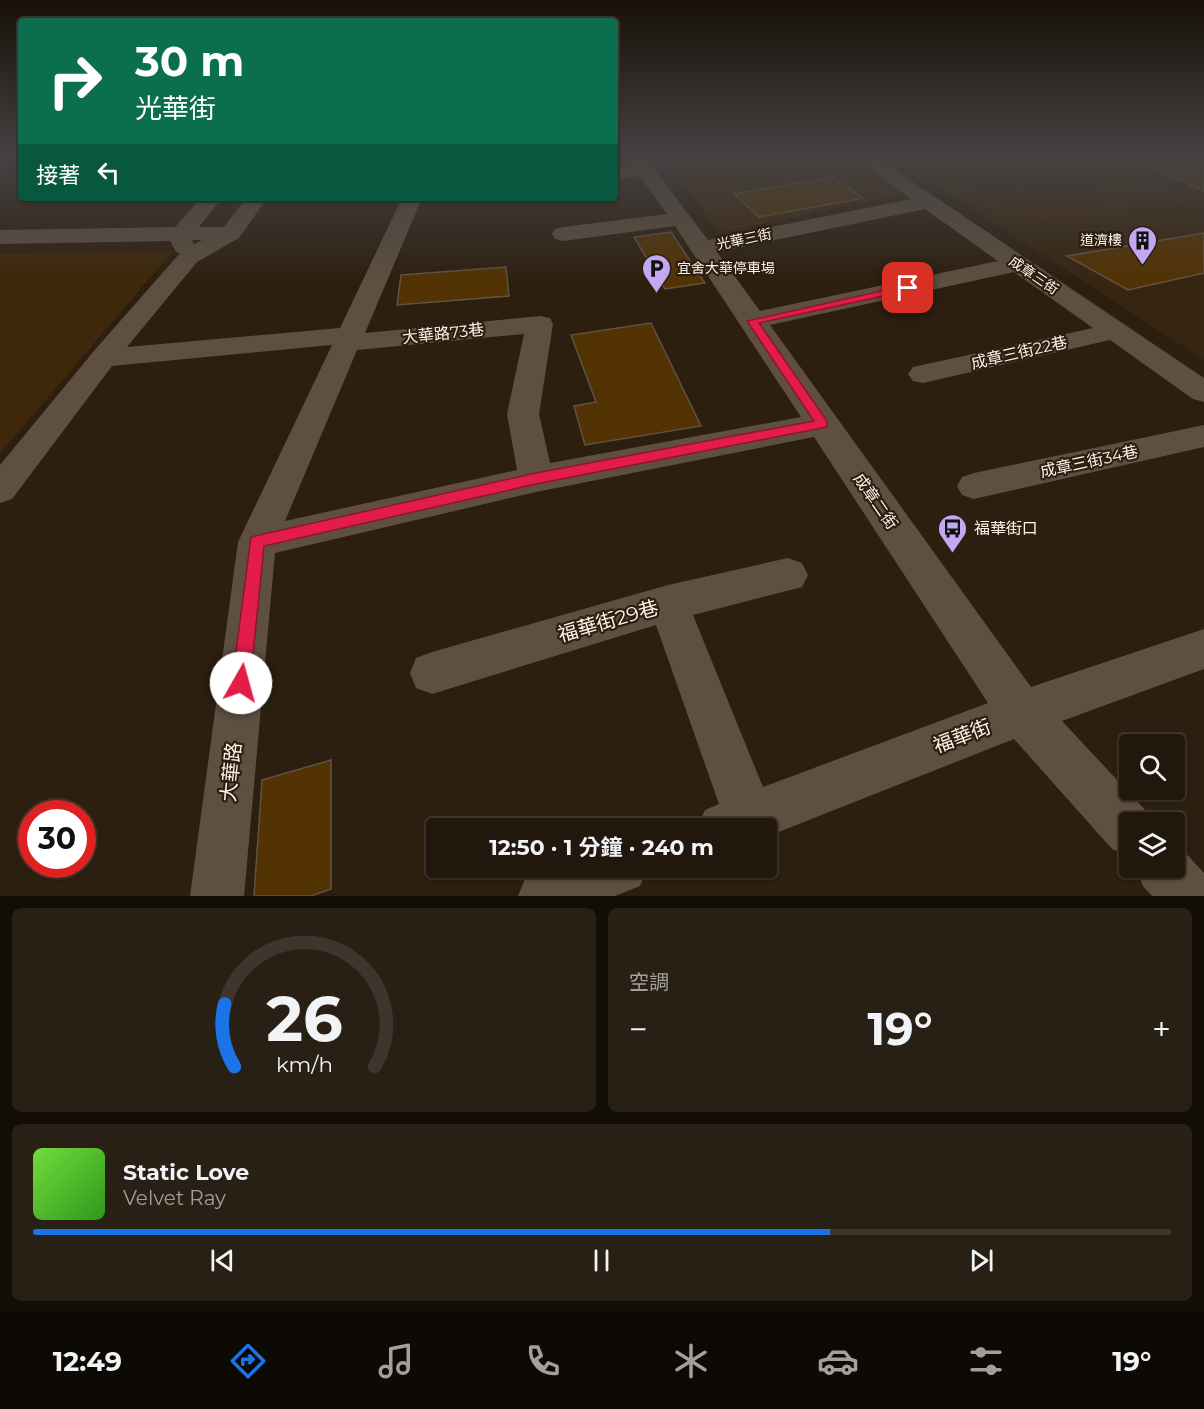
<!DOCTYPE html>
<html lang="zh-TW">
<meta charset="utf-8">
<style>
body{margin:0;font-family:Montserrat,"Noto Sans TC",sans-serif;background:#292015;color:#f1f3f6;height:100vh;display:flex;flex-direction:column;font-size:22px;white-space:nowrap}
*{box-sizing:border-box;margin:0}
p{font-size:20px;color:#a29f9d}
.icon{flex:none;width:33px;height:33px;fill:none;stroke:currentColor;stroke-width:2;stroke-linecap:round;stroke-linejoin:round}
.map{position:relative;height:896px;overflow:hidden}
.panel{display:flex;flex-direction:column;gap:12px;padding:12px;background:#120d07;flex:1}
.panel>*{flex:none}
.banner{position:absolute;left:18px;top:18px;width:600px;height:183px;border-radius:6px;box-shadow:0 2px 4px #0004,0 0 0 2px #3e362d;background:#0b6e4f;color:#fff;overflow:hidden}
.controls{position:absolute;left:1119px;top:734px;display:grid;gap:12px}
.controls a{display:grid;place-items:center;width:66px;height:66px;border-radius:6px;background:#21170c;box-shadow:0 2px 4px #0004,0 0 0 2px #3e362d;font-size:30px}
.speed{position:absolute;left:18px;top:800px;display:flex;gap:12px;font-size:30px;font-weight:700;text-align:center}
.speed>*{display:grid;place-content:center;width:78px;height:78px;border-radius:50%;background:#21170c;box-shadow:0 2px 4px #0004,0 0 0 2px #3e362d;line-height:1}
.speed .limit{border:9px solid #d22;background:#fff;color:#111}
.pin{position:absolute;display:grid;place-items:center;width:51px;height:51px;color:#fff;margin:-26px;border-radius:12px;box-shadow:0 3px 9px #0006}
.me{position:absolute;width:66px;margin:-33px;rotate:7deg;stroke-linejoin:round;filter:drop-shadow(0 0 4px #0008)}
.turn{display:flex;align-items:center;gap:21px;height:126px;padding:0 18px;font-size:27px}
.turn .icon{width:78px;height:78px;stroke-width:2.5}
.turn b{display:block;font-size:42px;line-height:51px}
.then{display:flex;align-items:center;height:57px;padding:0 18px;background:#0003;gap:12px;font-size:22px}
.big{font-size:45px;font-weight:700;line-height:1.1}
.panel .widget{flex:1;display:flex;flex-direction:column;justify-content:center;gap:9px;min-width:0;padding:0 21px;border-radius:9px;background:#292015}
.panel .dial{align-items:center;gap:0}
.dial svg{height:156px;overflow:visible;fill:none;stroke:#3e362d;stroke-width:7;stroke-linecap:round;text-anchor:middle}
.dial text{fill:#f1f3f6;stroke:none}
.song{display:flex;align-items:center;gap:18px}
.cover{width:72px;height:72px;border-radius:9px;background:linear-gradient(135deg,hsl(100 70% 55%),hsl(110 70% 35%))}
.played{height:6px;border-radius:3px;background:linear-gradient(90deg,#1a73e8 70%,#3e362d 70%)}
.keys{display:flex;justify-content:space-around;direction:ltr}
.heat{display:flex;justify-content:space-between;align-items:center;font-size:33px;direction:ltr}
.panel .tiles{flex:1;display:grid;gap:12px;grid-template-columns:1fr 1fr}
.widget:last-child{grid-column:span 2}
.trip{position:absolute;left:426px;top:818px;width:351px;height:60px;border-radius:6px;background:#21170c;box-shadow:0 2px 4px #0004,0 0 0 2px #3e362d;font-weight:700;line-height:60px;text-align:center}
.tabs{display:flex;height:96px;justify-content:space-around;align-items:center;background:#0d0905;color:#a29f9d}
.tabs .icon{width:42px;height:42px}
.tabs .current{color:#1a73e8}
.tabs b{font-size:27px;color:#f1f3f6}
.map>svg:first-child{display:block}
.built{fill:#362510}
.green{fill:#3e270a}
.building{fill:#533203;stroke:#615342;stroke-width:1.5}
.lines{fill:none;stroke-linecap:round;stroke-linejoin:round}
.minor{fill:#5e4f3f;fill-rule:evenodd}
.route{fill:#e11d48;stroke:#92132f;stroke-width:1.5}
.labels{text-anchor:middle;stroke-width:4.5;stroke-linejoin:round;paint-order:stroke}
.far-street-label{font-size:14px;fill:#fcf3ea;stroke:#2c1f10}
.far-poi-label{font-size:14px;fill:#fcf3ea;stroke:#2c1f10;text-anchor:end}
.street-label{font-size:16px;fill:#fcf3ea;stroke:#2c1f10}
.poi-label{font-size:16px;fill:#fcf3ea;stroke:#2c1f10;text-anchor:start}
.near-street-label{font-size:20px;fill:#fcf3ea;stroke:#2c1f10}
</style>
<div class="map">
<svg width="1204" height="896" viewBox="0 0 1204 896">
<rect width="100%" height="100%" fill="#2c1f10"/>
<path class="built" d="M892,158H1204V360L1052,261Z"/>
<path class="green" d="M663,158H846L909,193L720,232Z
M904,158C937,158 949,175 977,191C1005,206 1039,209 1071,208C1085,208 1099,205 1106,193L1100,171L1074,158H1098L1189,203L1165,207L1123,184L1137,204C1094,231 1018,223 973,203C949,192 926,172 904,158Z
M172,252L0,454V253Z"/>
<path class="building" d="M1130,158H1204V191Z
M833,177L863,198L759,217L734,194Z
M671,232L705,283L665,289L634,237Z
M1204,233V273L1128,290L1067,256Z
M506,267L509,296L397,305L401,275Z
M651,323L701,426L585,445L574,406L596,402L571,335Z
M331,760V889L311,896H254L262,780Z"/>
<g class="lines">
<path class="minor" d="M628,158H646L708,240L911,199L856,158H877L1204,378V402L1193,399L1110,340L923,383L913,381L908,374L913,367L1093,328L1014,272L770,325L1031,687L1204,629V669L1062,721L1148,813L1152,822H1130V857L1112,849L1014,739L766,837V828H697L705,810L719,804L656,625L432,694L416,688L410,673L416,658L432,652L668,585L788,558L802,563L808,575L802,587L693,615L763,787L988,703L814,437L536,492L275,553L244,896H190L238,542L332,345L112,366L12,499L0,503V465L93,352L180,253L176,252L170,241L0,244V230L175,227L201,198H222L199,227H224L246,198H267L239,238L197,262L127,347L340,328L402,198H422L365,333L540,316L550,318L553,324L539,414L550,463L801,417L675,226L563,241L555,239L552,234L555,229L563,227L667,214L640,176L615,180V168L633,166ZM925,209L998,261L760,311L717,252ZM192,240H202L194,244ZM524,334L507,414L517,470L285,521L357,350Z
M1204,425V447L974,499L962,495L957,486L962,477L974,473Z
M1174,845L1181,848L1204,873V896H1152L1143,886L1135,867H1174Z
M549,867H648L640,886L615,896H518L526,877Z"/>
</g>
<linearGradient id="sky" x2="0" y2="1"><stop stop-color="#181109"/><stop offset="0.56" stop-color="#454242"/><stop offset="1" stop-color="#454242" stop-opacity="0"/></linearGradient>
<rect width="1204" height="283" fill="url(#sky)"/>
<path class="route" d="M908,285L913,288L911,290L759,323L827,421V427L536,484L264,546L250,683L247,690L241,692L234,690L232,683L251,537L536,473L814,421L747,321Z"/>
<defs>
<symbol id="building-pin" viewBox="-11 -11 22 30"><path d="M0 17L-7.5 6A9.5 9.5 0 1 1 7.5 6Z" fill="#c2a8f2" stroke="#2c1f10"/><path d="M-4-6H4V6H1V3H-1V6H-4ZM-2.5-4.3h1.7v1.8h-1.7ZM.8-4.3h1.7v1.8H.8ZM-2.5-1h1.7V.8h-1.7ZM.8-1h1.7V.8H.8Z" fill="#111"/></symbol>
<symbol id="parking-pin" viewBox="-11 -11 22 30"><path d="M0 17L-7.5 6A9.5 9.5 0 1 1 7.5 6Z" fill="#c2a8f2" stroke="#2c1f10"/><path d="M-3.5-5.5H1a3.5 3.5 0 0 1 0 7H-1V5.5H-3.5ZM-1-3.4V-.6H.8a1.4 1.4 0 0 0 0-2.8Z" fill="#111"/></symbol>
<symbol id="bus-pin" viewBox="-11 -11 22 30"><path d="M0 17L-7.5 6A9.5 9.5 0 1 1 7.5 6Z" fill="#c2a8f2" stroke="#2c1f10"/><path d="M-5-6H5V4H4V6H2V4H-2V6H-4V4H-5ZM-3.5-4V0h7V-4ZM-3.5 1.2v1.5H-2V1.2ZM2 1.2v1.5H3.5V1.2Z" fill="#111"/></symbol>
</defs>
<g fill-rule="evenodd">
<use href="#building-pin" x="1126" y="224" width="33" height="45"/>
<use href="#parking-pin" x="640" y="252" width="33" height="45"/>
<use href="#bus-pin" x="936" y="512" width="33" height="45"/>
</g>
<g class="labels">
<g class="far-street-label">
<text transform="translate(744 239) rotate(-12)" y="5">光華三街</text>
<text transform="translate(1034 275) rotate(34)" y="5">成章三街</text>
</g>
<g class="far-poi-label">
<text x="1122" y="245">道濟樓</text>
<text x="677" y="273" text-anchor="start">宜舍大華停車場</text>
</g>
<g class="street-label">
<text transform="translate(443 333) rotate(-6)" y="6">大華路73巷</text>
<text transform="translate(1019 352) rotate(-13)" y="6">成章三街22巷</text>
<text transform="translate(1089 461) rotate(-12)" y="6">成章三街34巷</text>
<text transform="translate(876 501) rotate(55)" y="6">成章二街</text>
</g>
<g class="poi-label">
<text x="974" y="534">福華街口</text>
</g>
<g class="near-street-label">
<text transform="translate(608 621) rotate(-16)" y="7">福華街29巷</text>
<text transform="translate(962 736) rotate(-21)" y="7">福華街</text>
<text transform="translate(231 772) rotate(-84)" y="7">大華路</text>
</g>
</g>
</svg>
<div class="controls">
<a><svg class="icon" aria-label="search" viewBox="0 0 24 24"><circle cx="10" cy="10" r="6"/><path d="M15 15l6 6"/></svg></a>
<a><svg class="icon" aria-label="layers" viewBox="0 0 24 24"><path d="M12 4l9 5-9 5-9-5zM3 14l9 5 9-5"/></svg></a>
</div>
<div class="speed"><div class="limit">30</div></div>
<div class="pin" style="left:908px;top:288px;background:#d93025"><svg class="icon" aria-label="arrive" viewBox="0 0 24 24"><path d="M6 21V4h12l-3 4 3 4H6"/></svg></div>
<svg class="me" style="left:241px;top:683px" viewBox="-20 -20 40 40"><circle r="19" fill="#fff"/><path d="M0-13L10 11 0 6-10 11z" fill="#e11d48"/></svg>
<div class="trip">12:50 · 1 分鐘 · 240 m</div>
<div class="banner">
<div class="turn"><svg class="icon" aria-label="right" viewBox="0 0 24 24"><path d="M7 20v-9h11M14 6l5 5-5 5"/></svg><div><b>30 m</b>光華街</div></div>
<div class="then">接著<svg class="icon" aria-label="left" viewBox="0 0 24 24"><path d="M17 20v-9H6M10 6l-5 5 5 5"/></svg></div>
</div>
</div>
<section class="panel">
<div class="tiles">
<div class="widget dial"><svg viewBox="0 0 100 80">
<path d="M14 69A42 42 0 1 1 86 69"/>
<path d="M14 69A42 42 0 0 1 9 37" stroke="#1a73e8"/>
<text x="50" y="56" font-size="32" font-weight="700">26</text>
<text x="50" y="72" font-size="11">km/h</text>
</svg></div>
<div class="widget"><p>空調</p>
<div class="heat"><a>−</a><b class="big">19°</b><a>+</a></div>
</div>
<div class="widget">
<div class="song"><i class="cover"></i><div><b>Static Love</b><p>Velvet Ray</p></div></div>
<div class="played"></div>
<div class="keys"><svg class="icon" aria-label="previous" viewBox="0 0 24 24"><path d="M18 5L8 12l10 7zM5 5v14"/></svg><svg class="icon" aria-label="pause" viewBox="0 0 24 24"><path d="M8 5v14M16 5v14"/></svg><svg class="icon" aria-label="next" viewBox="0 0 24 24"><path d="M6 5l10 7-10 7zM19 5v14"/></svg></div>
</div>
</div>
</section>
<nav class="tabs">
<b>12:49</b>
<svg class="icon current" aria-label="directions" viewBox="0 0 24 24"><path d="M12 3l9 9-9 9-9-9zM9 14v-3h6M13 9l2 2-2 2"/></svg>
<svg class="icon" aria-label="music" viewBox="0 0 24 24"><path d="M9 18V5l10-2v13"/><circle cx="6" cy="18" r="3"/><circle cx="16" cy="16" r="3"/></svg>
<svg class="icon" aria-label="phone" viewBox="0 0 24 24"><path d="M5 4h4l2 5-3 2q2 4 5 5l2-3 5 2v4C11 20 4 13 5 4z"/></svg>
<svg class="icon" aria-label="climate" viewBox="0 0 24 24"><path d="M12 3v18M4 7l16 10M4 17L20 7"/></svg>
<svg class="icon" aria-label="car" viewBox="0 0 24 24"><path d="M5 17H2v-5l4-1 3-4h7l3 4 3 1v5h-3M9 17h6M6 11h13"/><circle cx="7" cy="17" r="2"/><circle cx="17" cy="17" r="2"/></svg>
<svg class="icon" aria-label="filters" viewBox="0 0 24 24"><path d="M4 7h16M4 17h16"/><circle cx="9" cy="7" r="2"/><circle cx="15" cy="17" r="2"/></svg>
<b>19°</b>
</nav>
